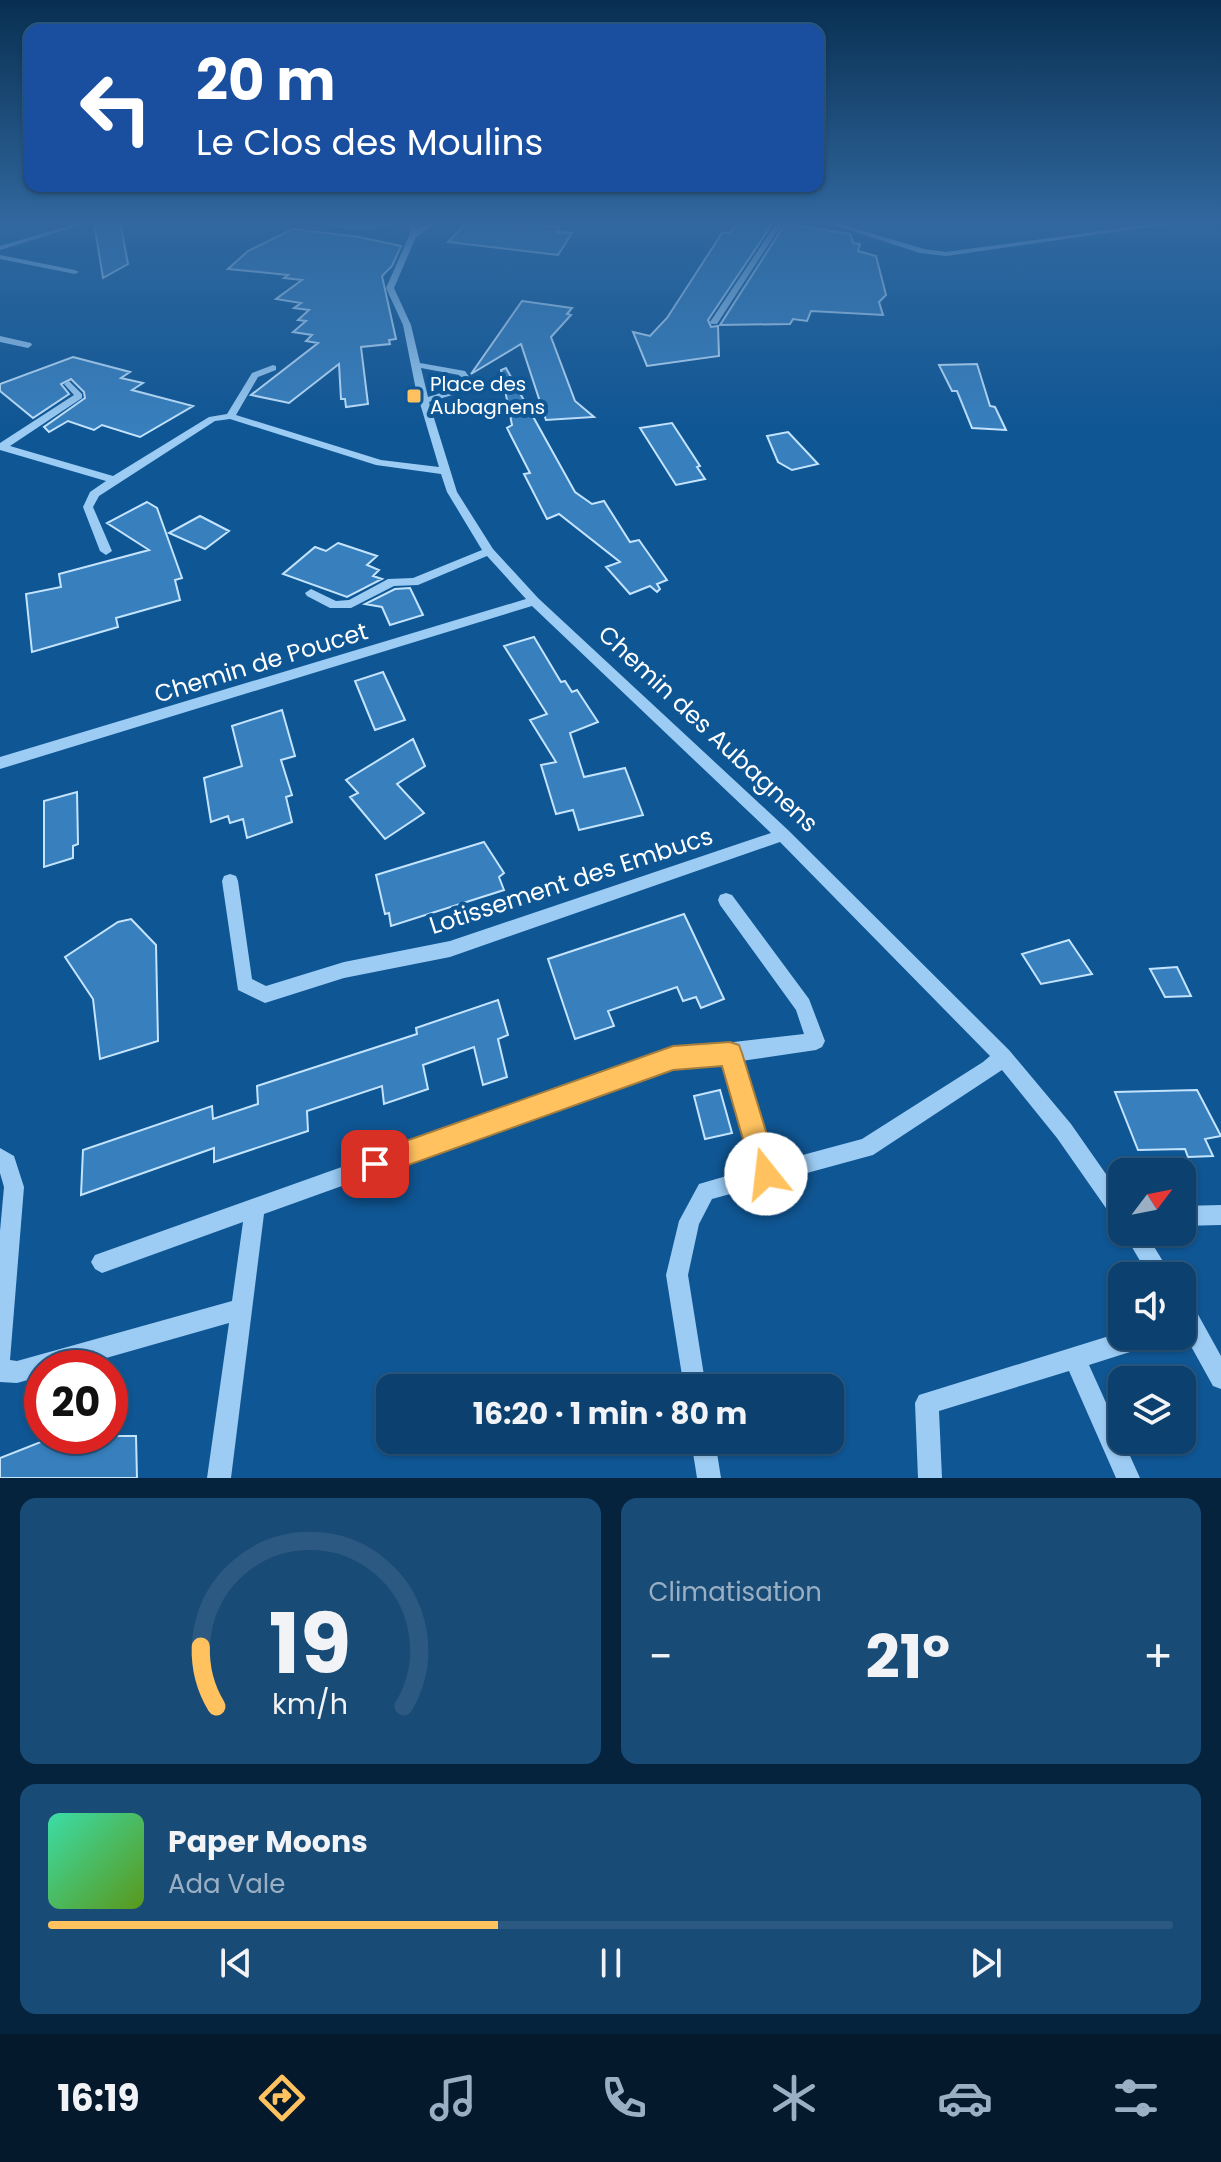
<!DOCTYPE html>
<html lang="fr">
<meta charset="utf-8">
<style>
body{margin:0;font-family:Poppins,sans-serif;background:#194b77;color:#f1f3f6;height:100vh;display:flex;flex-direction:column;font-size:30px;white-space:nowrap}
*{box-sizing:border-box;margin:0}
p{font-size:26px;color:#9aafc3}
.icon{flex:none;width:44px;height:44px;fill:none;stroke:currentColor;stroke-width:2;stroke-linecap:round;stroke-linejoin:round}
.map{position:relative;height:1478px;overflow:hidden}
.panel{display:flex;flex-direction:column;gap:20px;padding:20px;background:#06233d;flex:1}
.panel>*{flex:none}
.banner{position:absolute;left:24px;top:24px;width:800px;height:168px;border-radius:16px;box-shadow:0 2px 6px #0004,0 0 0 2px #2b5982;background:#1a4fa0;color:#fff;overflow:hidden}
.needle{width:52px;rotate:58deg}
.controls{position:absolute;left:1108px;top:1158px;display:grid;gap:16px}
.controls a{display:grid;place-items:center;width:88px;height:88px;border-radius:16px;background:#0b406f;box-shadow:0 2px 6px #0004,0 0 0 2px #2b5982;font-size:40px}
.speed{position:absolute;left:24px;top:1350px;display:flex;gap:16px;font-size:40px;font-weight:700;text-align:center}
.speed>*{display:grid;place-content:center;width:104px;height:104px;border-radius:50%;background:#0b406f;box-shadow:0 2px 6px #0004,0 0 0 2px #2b5982;line-height:1}
.speed .limit{border:12px solid #d22;background:#fff;color:#111}
.pin{position:absolute;display:grid;place-items:center;width:68px;height:68px;color:#fff;margin:-34px;border-radius:16px;box-shadow:0 4px 12px #0006}
.me{position:absolute;width:88px;margin:-44px;rotate:344deg;stroke-linejoin:round;filter:drop-shadow(0 0 6px #0008)}
.turn{display:flex;align-items:center;gap:28px;height:168px;padding:0 40px;font-size:36px}
.turn .icon{width:104px;height:104px;stroke-width:2.5}
.turn b{display:block;font-size:56px;line-height:68px}
.big{font-size:60px;font-weight:700;line-height:1.1}
.panel .tile{flex:1;display:flex;flex-direction:column;justify-content:center;gap:12px;min-width:0;padding:0 28px;border-radius:16px;background:#194b77}
.panel .dial{align-items:center;gap:0}
.dial svg{height:208px;overflow:visible;fill:none;stroke:#2b5982;stroke-width:7;stroke-linecap:round;text-anchor:middle}
.dial text{fill:#f1f3f6;stroke:none}
.song{display:flex;align-items:center;gap:24px}
.cover{width:96px;height:96px;border-radius:12px;background:linear-gradient(135deg,hsl(160 70% 55%),hsl(90 70% 35%))}
.played{height:8px;border-radius:4px;background:linear-gradient(90deg,#ffc25f 40%,#2b5982 40%)}
.keys{display:flex;justify-content:space-around;direction:ltr}
.heat{display:flex;justify-content:space-between;align-items:center;font-size:44px;direction:ltr}
.panel .tiles{flex:1;display:grid;gap:20px;grid-template-columns:1fr 1fr}
.tile:last-child{grid-column:span 2}
.trip{position:absolute;left:376px;top:1374px;width:468px;height:80px;border-radius:16px;background:#0b406f;box-shadow:0 2px 6px #0004,0 0 0 2px #2b5982;font-weight:700;line-height:80px;text-align:center}
.dock{display:flex;height:128px;justify-content:space-around;align-items:center;background:#041a2c;color:#9aafc3}
.dock .icon{width:56px;height:56px}
.dock .selected{color:#ffc25f}
.dock b{font-size:36px;color:#f1f3f6}
.map>svg:first-child{display:block}
.building{fill:#377fbd;stroke:#c4e4fe;stroke-width:2}
.lines{fill:none;stroke-linecap:round;stroke-linejoin:round}
.minor{fill:#9cccf4;fill-rule:evenodd}
.route{fill:#ffc25f;stroke:#a67e3e;stroke-width:2}
.poi-dot{fill:#ffc25f;stroke:#0f5694;stroke-width:3}
.labels{text-anchor:middle;stroke-width:8;stroke-linejoin:round;paint-order:stroke}
.far-poi-label{font-size:20px;fill:#fff;stroke:#0f5694;text-anchor:start}
.street-label{font-size:24px;fill:#fff;stroke:#0f5694}
</style>
<div class="map">
<svg width="1221" height="1478" viewBox="0 0 1221 1478">
<rect width="100%" height="100%" fill="#0f5694"/>
<path class="building" d="M94,222H120L128,264L103,278Z
M467,222L560,227L557,232L572,233L558,255L448,242Z
M740,222L773,223L708,320L711,327L718,326L719,356L647,366L633,332L650,336L667,318L722,233H729Z
M785,224L850,234L853,243L860,244L858,251L876,256L886,295L879,302L883,315L811,311L807,321L793,319L790,324L720,325Z
M293,229L359,237L401,246L392,266L382,276L396,339L389,340L390,344L361,347L368,404L346,407L345,399H341L339,364L289,403L251,395L318,343L306,341L312,335L293,332L306,321L298,320L309,310L294,308L301,303L276,299L302,280L284,278L288,275L228,269L248,251Z
M522,301L572,308L567,314L571,315L551,337L575,401L594,417L546,420L521,344L471,374Z
M73,357L130,372L121,378L143,383L132,390L193,406L140,437L102,425L94,430L68,421L49,432L44,427L85,398L84,392L71,379L61,384L69,394L33,418L0,391V384Z
M977,364L990,406L995,407L1006,430L972,428L957,391H952L939,365Z
M506,368L575,492L592,504L604,501L630,542L639,540L667,580L657,584L660,589L657,592L650,586L630,594L606,567L620,562L559,514L547,519L524,474L530,473L507,428L512,425L501,370Z
M672,423L700,466L697,467L705,479L676,485L640,428Z
M788,432L818,464L792,470L778,462L767,436Z
M147,502L157,508L182,578L175,580L180,600L116,618L118,627L32,652L26,594L61,587L59,574L149,550L107,523Z
M200,516L229,531L205,549L169,533Z
M338,543L377,556L367,565L379,570L373,576L382,579L347,597L283,574L315,547L326,551Z
M410,588L423,615L390,625L382,607L365,604L395,589Z
M534,637L561,682L565,681L572,692L577,690L598,722L570,733L584,777L625,768L643,815L579,830L573,810L556,814L541,765L556,762L530,720L547,714L504,646Z
M383,672L405,720L375,730L355,681Z
M282,710L295,756L281,760L292,795L286,797L292,822L247,838L243,819L230,823L228,816L211,822L204,778L242,766L232,726Z
M413,739L425,766L397,784L424,813L385,839L350,797L358,793L346,780Z
M77,792L78,844L73,846V858L44,867V801Z
M484,842L504,873L499,877L504,890L391,926L389,913L385,914L376,875Z
M684,914L724,999L701,1008L696,997L683,1001L677,987L608,1011L614,1026L575,1039L548,959Z
M131,919L156,945L158,1041L100,1059L93,999L65,957L118,922Z
M1069,940L1092,974L1041,984L1022,954Z
M1177,967L1191,996L1165,997L1150,969Z
M498,1000L508,1035L498,1039L507,1077L483,1085L474,1047L423,1065L428,1089L384,1104L382,1086L307,1111L308,1131L214,1162V1148L81,1195L83,1150L212,1106L213,1119L258,1104L257,1086L417,1034L416,1028Z
M720,1090L732,1133L705,1139L694,1096Z
M1197,1090L1221,1136L1205,1139L1213,1156L1188,1157L1185,1149L1138,1150L1115,1092Z
M56,1436H136L137,1478H0V1458Z"/>
<g class="lines">
<path class="minor" d="M82,222H91L0,250V246Z
M323,222L360,225L396,222C376,232 343,232 323,222Z
M411,222H417V230L431,222H438L416,237L394,288L411,325L420,363L465,371L473,382L459,393L429,402L457,492L493,549L538,598L788,830L1009,1050L1071,1124L1122,1197V1224L1115,1221L1057,1138L1002,1070L873,1155L712,1199L699,1224L688,1275L706,1388H684L666,1275L679,1221L699,1184L754,1168L724,1063L673,1067L264,1214L231,1478H207L229,1323L71,1368H42V1376L17,1383L0,1382V1231L4,1187L0,1173V1148L14,1156L24,1187L10,1360L17,1361L232,1301L243,1222L102,1273L95,1269L91,1262L95,1255L673,1049L804,1034L796,1010L720,905L718,900L720,895L726,893L732,895L809,999L825,1041L822,1047L816,1050L741,1061L773,1163L862,1139L983,1062L990,1056L780,842L450,957L344,978L265,1003L238,990L222,881L224,876L230,874L236,876L238,881L252,979L266,986L344,962L450,941L771,833L532,606L0,769V757L526,599L487,556L418,585L394,586L351,608H330L307,596L305,593L311,589L336,601L349,600L388,579L413,578L482,550L447,492L441,474L376,465L230,419L215,421L99,496L93,507L112,551L106,555L100,551L83,507L90,492L106,481L0,450V443L74,395L64,384L69,381L82,394V398L10,446L113,476L209,417L227,414L252,373L273,365L276,366V370L258,377L236,415L381,460L439,467L416,390L403,325L386,288L409,236ZM421,368L459,375L463,381L453,389L428,397Z
M777,222H783L717,324H711L710,322Z
M824,222H833L924,249L946,252L1169,222H1185L946,256L920,253Z
M0,255L75,270L79,272L75,274L0,259Z
M0,336L31,343L32,345L28,348L0,342Z
M1221,1205V1225L1182,1226V1206Z
M1123,1232H1145L1172,1276H1149Z
M1182,1297L1190,1300L1221,1356V1389L1213,1386L1182,1330Z
M1122,1332V1336H1158L1155,1344L1089,1365L1140,1478H1116L1069,1371L939,1411L942,1478H918L915,1403L919,1395Z
M691,1440H715L721,1478H697Z"/>
</g>
<linearGradient id="sky" x2="0" y2="1"><stop stop-color="#082f51"/><stop offset="0.52" stop-color="#31689f"/><stop offset="1" stop-color="#31689f" stop-opacity="0"/></linearGradient>
<rect width="1221" height="429" fill="url(#sky)"/>
<path class="route" d="M730,1042L739,1045L742,1053L779,1174L775,1183L766,1187L757,1183L753,1174L722,1066L673,1070L375,1177L365,1174L362,1164L365,1155L375,1152L673,1046Z"/>
<rect class="poi-dot" x="406" y="388" width="16" height="16" rx="4"/>
<g class="labels">
<g class="far-poi-label">
<text x="430" y="391">Place des<tspan x="430" dy="23">Aubagnens</tspan></text>
</g>
<g class="street-label">
<text transform="translate(261 663) rotate(-17)" y="8">Chemin de Poucet</text>
<text transform="translate(708 729) rotate(43)" y="8">Chemin des Aubagnens</text>
<text transform="translate(571 881) rotate(-18)" y="8">Lotissement des Embucs</text>
</g>
</g>
</svg>
<div class="controls">
<a><svg class="needle" viewBox="-14 -14 28 28"><path d="M0-13l5 13h-10z" fill="#e53935"/><path d="M0 13l5-13h-10z" fill="#9aafc3"/></svg></a>
<a><svg class="icon" aria-label="sound" viewBox="0 0 24 24"><path d="M4 9h4l5-4v14l-5-4H4zM17 9q2 3 0 6"/></svg></a>
<a><svg class="icon" aria-label="layers" viewBox="0 0 24 24"><path d="M12 4l9 5-9 5-9-5zM3 14l9 5 9-5"/></svg></a>
</div>
<div class="speed"><div class="limit">20</div></div>
<div class="pin" style="left:375px;top:1164px;background:#d93025"><svg class="icon" aria-label="arrive" viewBox="0 0 24 24"><path d="M6 21V4h12l-3 4 3 4H6"/></svg></div>
<svg class="me" style="left:766px;top:1174px" viewBox="-20 -20 40 40"><circle r="19" fill="#fff"/><path d="M0-13L10 11 0 6-10 11z" fill="#ffc25f"/></svg>
<div class="trip">16:20 · 1 min · 80 m</div>
<div class="banner">
<div class="turn"><svg class="icon" aria-label="left" viewBox="0 0 24 24"><path d="M17 20v-9H6M10 6l-5 5 5 5"/></svg><div><b>20 m</b>Le Clos des Moulins</div></div>
</div>
</div>
<section class="panel">
<div class="tiles">
<div class="tile dial"><svg viewBox="0 0 100 80">
<path d="M14 69A42 42 0 1 1 86 69"/>
<path d="M14 69A42 42 0 0 1 8 46" stroke="#ffc25f"/>
<text x="50" y="56" font-size="32" font-weight="700">19</text>
<text x="50" y="72" font-size="11">km/h</text>
</svg></div>
<div class="tile"><p>Climatisation</p>
<div class="heat"><a>−</a><b class="big">21°</b><a>+</a></div>
</div>
<div class="tile">
<div class="song"><i class="cover"></i><div><b>Paper Moons</b><p>Ada Vale</p></div></div>
<div class="played"></div>
<div class="keys"><svg class="icon" aria-label="previous" viewBox="0 0 24 24"><path d="M18 5L8 12l10 7zM5 5v14"/></svg><svg class="icon" aria-label="pause" viewBox="0 0 24 24"><path d="M8 5v14M16 5v14"/></svg><svg class="icon" aria-label="next" viewBox="0 0 24 24"><path d="M6 5l10 7-10 7zM19 5v14"/></svg></div>
</div>
</div>
</section>
<nav class="dock">
<b>16:19</b>
<svg class="icon selected" aria-label="directions" viewBox="0 0 24 24"><path d="M12 3l9 9-9 9-9-9zM9 14v-3h6M13 9l2 2-2 2"/></svg>
<svg class="icon" aria-label="music" viewBox="0 0 24 24"><path d="M9 18V5l10-2v13"/><circle cx="6" cy="18" r="3"/><circle cx="16" cy="16" r="3"/></svg>
<svg class="icon" aria-label="phone" viewBox="0 0 24 24"><path d="M5 4h4l2 5-3 2q2 4 5 5l2-3 5 2v4C11 20 4 13 5 4z"/></svg>
<svg class="icon" aria-label="climate" viewBox="0 0 24 24"><path d="M12 3v18M4 7l16 10M4 17L20 7"/></svg>
<svg class="icon" aria-label="car" viewBox="0 0 24 24"><path d="M5 17H2v-5l4-1 3-4h7l3 4 3 1v5h-3M9 17h6M6 11h13"/><circle cx="7" cy="17" r="2"/><circle cx="17" cy="17" r="2"/></svg>
<svg class="icon" aria-label="filters" viewBox="0 0 24 24"><path d="M4 7h16M4 17h16"/><circle cx="9" cy="7" r="2"/><circle cx="15" cy="17" r="2"/></svg>
</nav>
